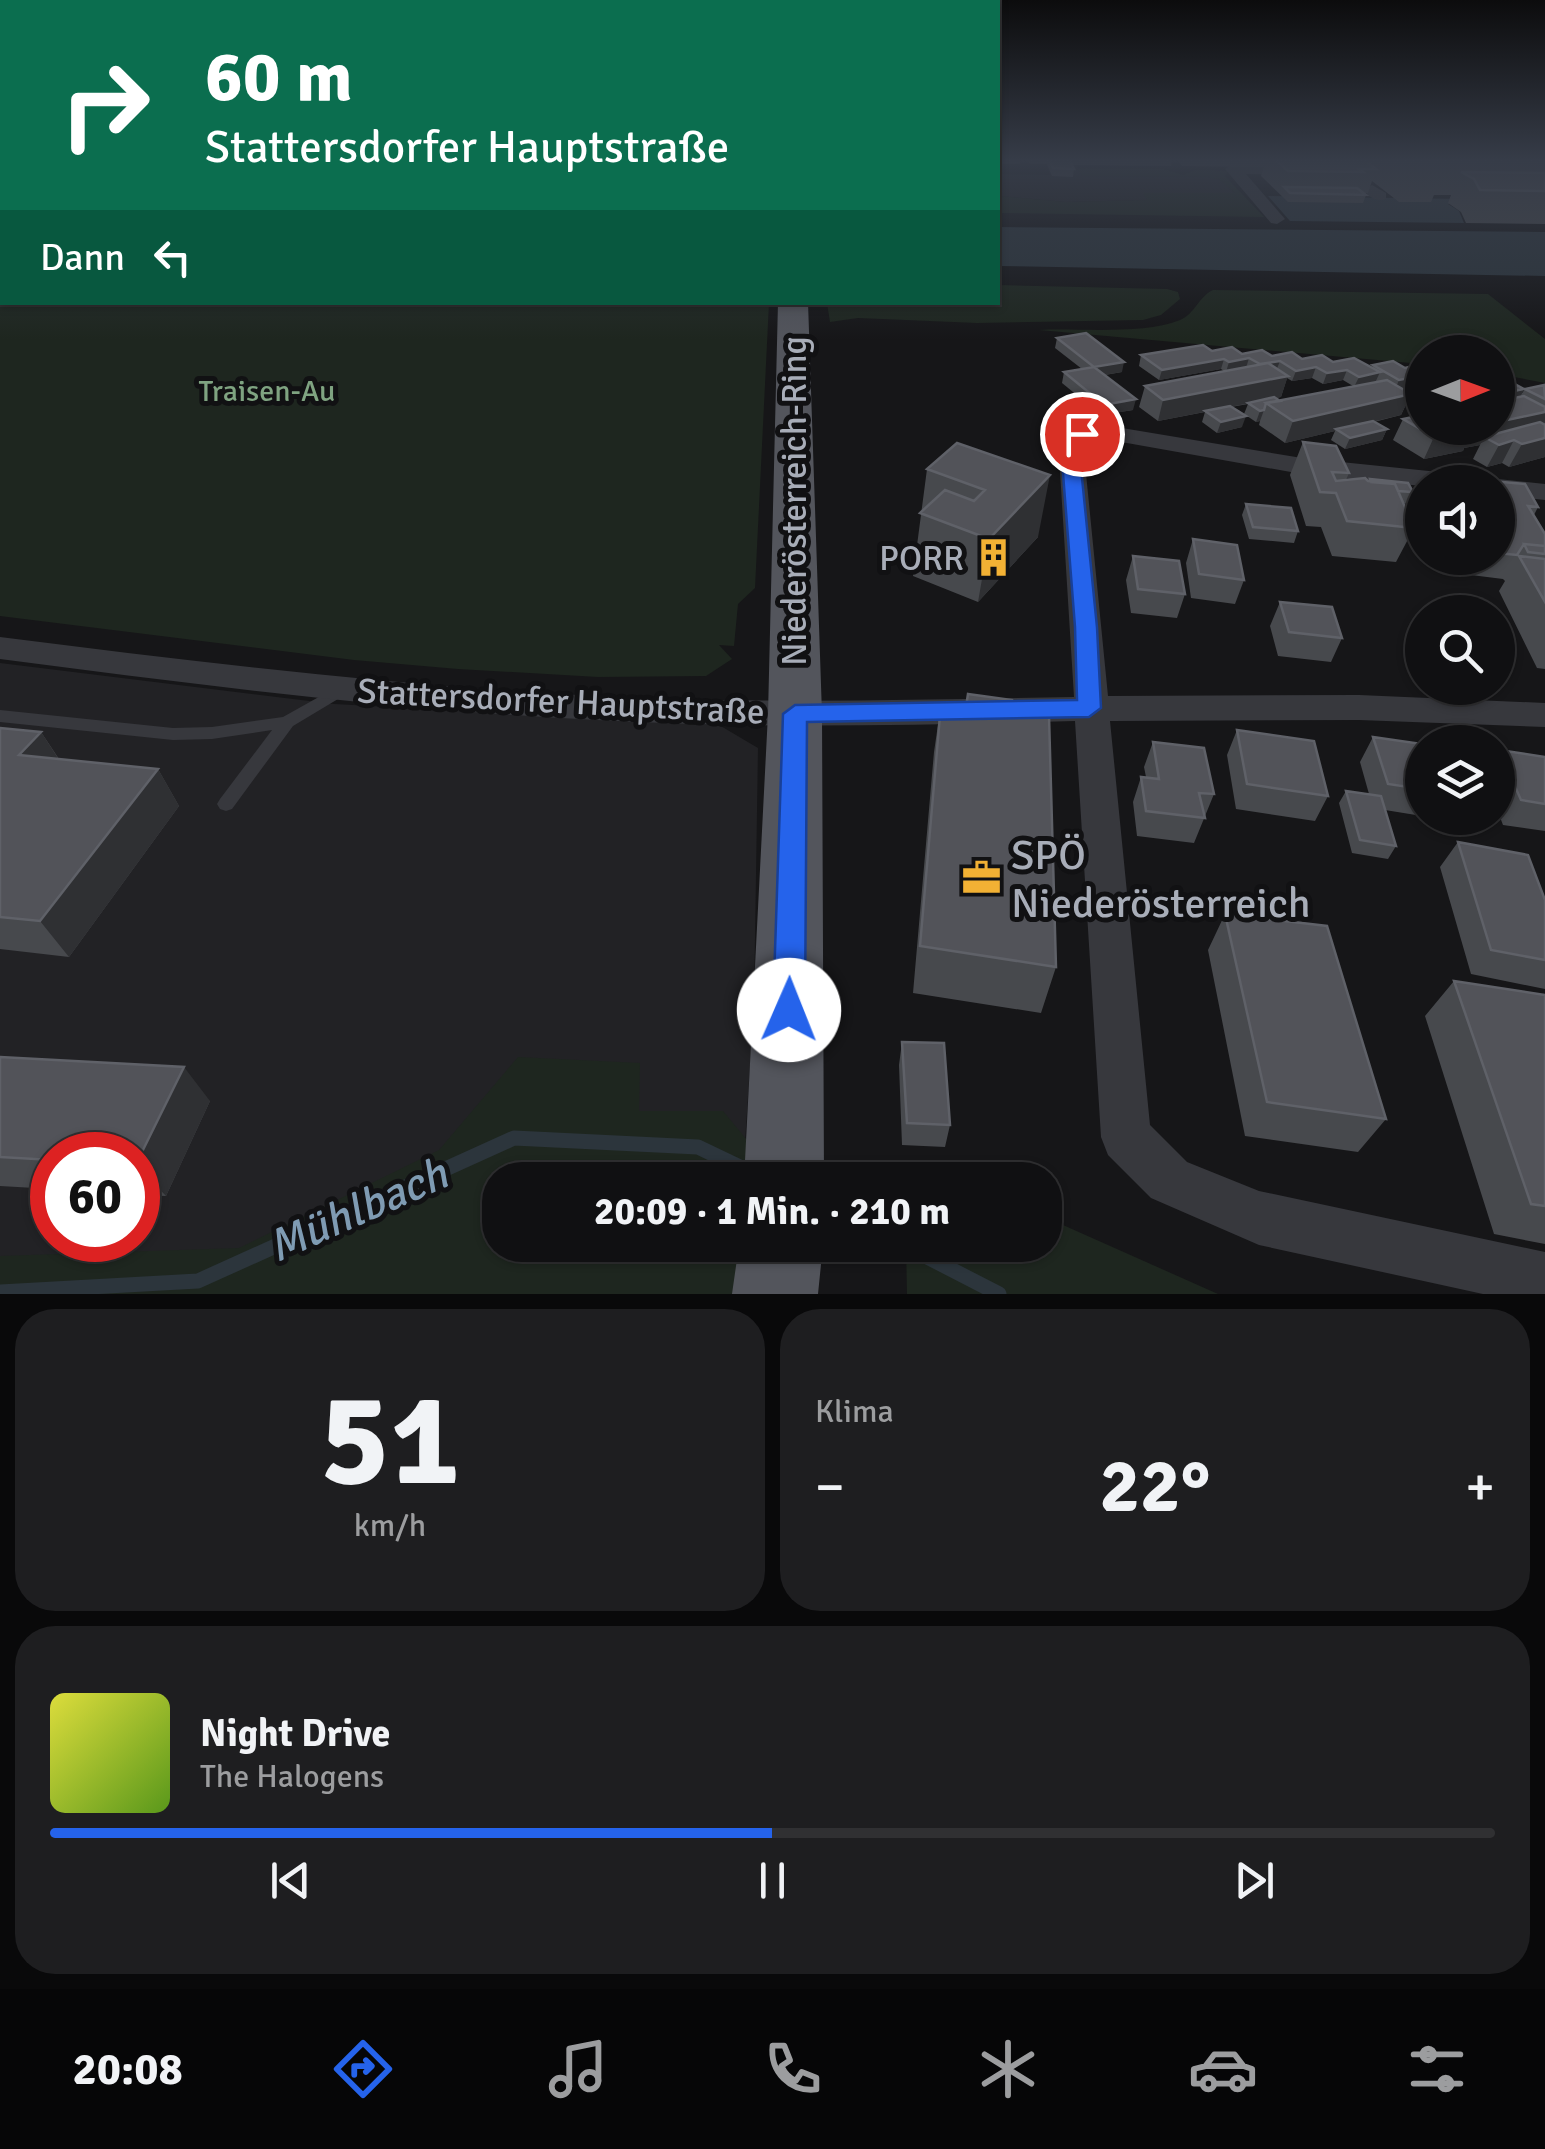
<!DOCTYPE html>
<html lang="de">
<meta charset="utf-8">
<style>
body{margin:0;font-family:Signika,sans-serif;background:#1e1e20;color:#f1f3f6;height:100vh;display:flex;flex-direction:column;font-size:38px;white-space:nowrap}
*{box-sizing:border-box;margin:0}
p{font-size:32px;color:#9c9d9f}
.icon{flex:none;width:55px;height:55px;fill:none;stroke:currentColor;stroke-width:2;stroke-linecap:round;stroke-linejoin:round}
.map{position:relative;height:1294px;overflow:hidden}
.sheet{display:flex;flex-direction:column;gap:15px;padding:15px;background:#09090a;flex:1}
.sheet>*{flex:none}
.guide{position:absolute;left:0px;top:0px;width:1000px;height:305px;box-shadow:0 2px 8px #0004,0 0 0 2px #303032;background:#0b6e4f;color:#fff;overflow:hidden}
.needle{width:65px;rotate:89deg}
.buttons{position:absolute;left:1405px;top:335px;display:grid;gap:20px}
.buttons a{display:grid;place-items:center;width:110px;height:110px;border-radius:50%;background:#101012;box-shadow:0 2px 8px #0004,0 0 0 2px #303032;font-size:50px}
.speed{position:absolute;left:30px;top:1132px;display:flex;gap:20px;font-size:50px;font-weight:700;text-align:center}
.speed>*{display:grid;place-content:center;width:130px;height:130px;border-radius:50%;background:#101012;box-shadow:0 2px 8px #0004,0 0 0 2px #303032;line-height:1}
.speed .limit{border:15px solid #d22;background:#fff;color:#111}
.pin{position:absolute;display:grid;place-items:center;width:85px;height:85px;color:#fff;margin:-42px;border:5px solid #fff;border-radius:50%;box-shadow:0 2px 10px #0007}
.me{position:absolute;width:110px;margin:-55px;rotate:1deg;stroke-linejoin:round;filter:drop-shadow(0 0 8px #0008)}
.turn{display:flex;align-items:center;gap:35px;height:210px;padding:0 40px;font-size:45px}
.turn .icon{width:130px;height:130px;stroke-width:2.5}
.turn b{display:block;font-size:70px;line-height:85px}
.then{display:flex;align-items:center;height:95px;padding:0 40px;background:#0003;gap:20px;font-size:38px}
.big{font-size:75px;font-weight:700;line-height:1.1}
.sheet .widget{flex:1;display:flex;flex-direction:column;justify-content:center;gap:15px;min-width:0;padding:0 35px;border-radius:40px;background:#1e1e20}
.sheet .dial{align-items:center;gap:0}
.dial b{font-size:130px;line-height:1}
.song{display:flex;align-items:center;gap:30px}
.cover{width:120px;height:120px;border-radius:15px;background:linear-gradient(135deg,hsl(60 70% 55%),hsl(90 70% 35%))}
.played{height:10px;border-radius:5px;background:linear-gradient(90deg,#2563eb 50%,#303032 50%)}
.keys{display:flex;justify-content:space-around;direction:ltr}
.heat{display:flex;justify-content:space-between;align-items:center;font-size:55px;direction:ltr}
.sheet .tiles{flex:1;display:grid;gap:15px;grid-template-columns:1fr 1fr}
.widget:last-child{grid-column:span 2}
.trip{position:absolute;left:482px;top:1162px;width:580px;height:100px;border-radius:40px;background:#101012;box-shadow:0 2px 8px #0004,0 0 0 2px #303032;font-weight:700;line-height:100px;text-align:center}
.tab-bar{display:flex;height:160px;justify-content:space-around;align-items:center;background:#060607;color:#9c9d9f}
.tab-bar .icon{width:70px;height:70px}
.tab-bar .on{color:#2563eb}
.tab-bar b{font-size:45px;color:#f1f3f6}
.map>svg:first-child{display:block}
.built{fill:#222225;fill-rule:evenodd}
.green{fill:#1e261f}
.water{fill:#2c353c}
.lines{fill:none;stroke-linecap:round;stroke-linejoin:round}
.stream{stroke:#2c353c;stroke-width:15}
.lane{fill:#37383d;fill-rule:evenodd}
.street{fill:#37383d;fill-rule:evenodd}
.primary{fill:#53555c;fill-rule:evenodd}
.wall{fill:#47494d;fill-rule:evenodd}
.shaded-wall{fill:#2f3033}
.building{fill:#525359;stroke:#5f6168;stroke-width:2.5}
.route{fill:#2563eb;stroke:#184099;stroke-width:2.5}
.labels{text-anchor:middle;stroke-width:10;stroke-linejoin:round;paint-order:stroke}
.far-park-label{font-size:30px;fill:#7fa381;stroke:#111113}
.street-label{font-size:35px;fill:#a8adb8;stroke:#111113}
.poi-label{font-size:35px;fill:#a8adb8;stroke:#111113;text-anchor:end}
.near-poi-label{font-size:42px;fill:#a8adb8;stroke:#111113;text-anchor:start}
.near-water-label{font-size:45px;font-style:italic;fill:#7f9bb3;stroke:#111113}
</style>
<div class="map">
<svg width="1545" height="1294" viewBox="0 0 1545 1294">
<rect width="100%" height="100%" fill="#161618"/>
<path class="built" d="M1047,165H1076L1082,176L1208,177L1220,179L1237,195L1144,193L1148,200L1066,202L998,196V174L1050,175Z
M0,663L334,704L719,725L758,748L754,1002L745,1143L500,1180V1245L0,1294ZM52,1155H138V1240H52Z"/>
<path class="green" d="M1078,168L1163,169L1183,175L1195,170L1228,171L1225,176L1264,217L998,213V196L1066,202L1147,200L1143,193H1235L1220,180L1208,177L1082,176Z
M0,269L2,302L769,303L755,588L738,604L734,646L719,645L732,659L706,676L598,677L458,669L354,660L0,616Z
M998,285L1167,289L1178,292L1180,299L1161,315L1143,320L977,323L858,318L830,322L827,303L998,302Z
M1213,290L1488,294L1545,339V383L1498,374V352H1422V364L1039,330C1080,328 1142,335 1180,320C1195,314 1199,296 1213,290Z
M518,1057L640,1063L639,1111H723L752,1146L749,1180H500V1245H743L739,1294H0V1256L239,1248L439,1150Z
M1045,1217L1218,1294H907L906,1245H1045Z"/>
<path class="water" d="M1268,196L1464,199L1472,204H1448L1459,211L1464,223L1290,221Z
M998,227L1545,232V276L998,266Z"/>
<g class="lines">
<path class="stream" d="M904,1245L999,1294
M0,1292L198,1281L514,1138L698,1147L767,1180"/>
<path class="lane" d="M342,684L348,685L350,689L348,693L293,726L232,809L226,811L220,809L217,804L220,799L272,730L212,739L173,740L0,722V710L173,728L212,727L283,717Z"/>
<path class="street" d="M1326,159H1342L1356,171L1348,176L1246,174L1285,219L1277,224L1271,223L1225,169L1233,164L1333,166Z
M1372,185L1386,193V199C1377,202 1369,198 1364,190Z
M1110,426L1302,458L1458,474L1471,482H1422V486L1302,474L1110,440L1083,443L1108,696L1359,695L1545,703V727L1359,720L1110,721L1150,1125L1187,1162L1259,1191L1545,1252V1294H1483L1259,1245L1151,1198L1108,1155L1101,1137L1075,721C916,725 756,729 597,720C397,710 198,685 0,659V637C198,662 396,686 596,696C755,704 914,700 1074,697L1058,439L1073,429Z
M1498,479L1545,484V500L1498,495V482H1488Z"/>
<path class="primary" d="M778,302H808L822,714L824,1180H744L768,714Z
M739,1245H823L818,1294H732Z"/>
</g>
<path class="wall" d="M998,159H1020V164H998Z
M1027,159H1172L1171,166L1072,165L1074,169L1073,177L1052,176L1047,164H1030Z
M1176,159H1545V224L1466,223L1461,212L1448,203L1451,195H1434L1431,202H1399L1372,181L1368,193H1364L1366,195L1363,203L1288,202L1261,176L1264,167L1182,166Z
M1057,338L1122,372L1105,375L1133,410L1101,415L1062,383L1064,372L1082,369L1055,348Z
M1212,351L1333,362L1372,368L1373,365L1405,368L1422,364V391L1415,386L1402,389L1411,394L1401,415L1374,422L1387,429L1382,440L1345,449L1331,440L1335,431L1285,443L1259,425L1260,421L1256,422L1244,414L1248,404L1231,407L1242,427L1217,433L1202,422L1205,412L1158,421L1139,407L1145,386L1224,371L1221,369L1159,380L1139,366L1141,355ZM1287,378L1292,381L1312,378L1323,384L1343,380L1353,386L1280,401L1276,398L1281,397Z
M1498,375L1524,389L1520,396L1525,389L1545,385V457L1509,467L1502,463L1487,467L1473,459L1480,445L1464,448L1463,451L1424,459L1393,440L1403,419L1498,428Z
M1303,442L1349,473L1346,480L1368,481L1370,479L1413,492L1407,504L1403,503L1414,528L1396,562L1332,556L1321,527L1306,526L1290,475Z
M957,443L1038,537L978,602L913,576L927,469Z
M1479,480L1525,484L1538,507L1534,515L1545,534V669L1537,668L1499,591L1505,581L1503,579L1471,575L1463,558H1498V482H1478Z
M1246,504L1298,531L1294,543L1249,539L1242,515Z
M1193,539L1244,580L1235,604L1191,598L1186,563Z
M1133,556L1185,594L1177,618L1131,613L1126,580Z
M1280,602L1342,638L1331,662L1278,656L1270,626Z
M1420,613H1422V664L1407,637Z
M968,694L1012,711L1056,967L1041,1013L913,993L934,752L941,704L965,707Z
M0,728L41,732L59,759L158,769L179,806L69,957L0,949Z
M1237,730L1328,796L1315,821L1236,809L1227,755Z
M1373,737L1422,744V816L1385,810L1396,846L1388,859L1352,853L1339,803L1346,791L1369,794L1360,762Z
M1153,742L1214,794L1194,843L1137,836L1133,802L1141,777H1146L1144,767Z
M1499,750L1545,757V831L1503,825L1498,812Z
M1458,842L1545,960V989L1471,974L1440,867Z
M1225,914L1386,1119L1358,1152L1245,1136L1208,950Z
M1454,981L1545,995V1244L1494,1234L1425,1016Z
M902,1042L950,1125L945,1147L902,1145L899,1065Z
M0,1057L210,1101L166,1196L138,1195V1155H52V1189L0,1186Z"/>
<path class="shaded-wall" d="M1249,358L1246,368L1226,372L1229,362Z
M1224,359L1221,369L1159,380L1162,370Z
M1280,361L1276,371L1260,364Z
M1124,362L1122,372L1092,377L1094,367Z
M1316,367L1312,378L1292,381L1296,371Z
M1347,370L1343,380L1323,384L1327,373Z
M1380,372L1375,383L1354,387L1359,377Z
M1288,376L1281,397L1158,421L1163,400Z
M1420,376L1415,386L1395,390L1399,380Z
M1524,389L1519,399L1499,403L1505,393Z
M1411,394L1401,415L1338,430L1336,429L1335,431L1285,443L1293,421Z
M1136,399L1133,410L1101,415L1104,405Z
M1264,410L1260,421L1256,422L1260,411Z
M1545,412V422L1540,432L1484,437L1480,445L1464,448L1463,451L1424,459L1434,437L1471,428H1498V422Z
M1246,416L1242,427L1217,433L1221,422Z
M1387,429L1382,440L1345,449L1350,438Z
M1545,438V457L1509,467L1522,444Z
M1514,440L1502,463L1487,467L1499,445Z
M1050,475L1038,537L978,602L989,539Z
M41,732L65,769L19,755Z
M158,769L179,806L69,957L40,921Z
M184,1067L210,1101L166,1196L138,1167V1160Z"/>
<path class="building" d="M1049,159H1069L1074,169L1053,168Z
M1275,159H1364L1376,169H1359L1363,172L1288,171Z
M1461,172L1545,173V191L1480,190L1474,179Z
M1284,187L1357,188L1366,195L1290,193Z
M1086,333L1124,362L1094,367L1057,338Z
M1203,345L1212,351L1232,347L1242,354L1262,350L1272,356L1292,352L1302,359L1322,355L1333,362L1354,358L1380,372L1359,377L1347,370L1327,373L1316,367L1296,371L1280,361L1260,364L1249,358L1229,362L1224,359L1162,370L1141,355Z
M1393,361L1405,368L1422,364V377L1420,376L1399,380L1373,365Z
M1268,363L1288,376L1163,400L1145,386Z
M1094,367L1136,399L1104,405L1064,372Z
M1498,375L1524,389L1505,393L1498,389Z
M1387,380L1411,394L1293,421L1266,403Z
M1544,385L1545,399L1525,389Z
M1524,396L1545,407V412L1498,422V401Z
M1274,397L1280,401L1266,403L1264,410L1260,411L1248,403Z
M1230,406L1246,416L1221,422L1205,411Z
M1422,415V428H1471L1474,429L1434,437L1403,419Z
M1373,421L1387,429L1350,438L1336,429Z
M1540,422L1545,425V438L1522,444L1514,440L1499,445L1484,437Z
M1303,442L1336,446L1349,473L1332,472L1336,481L1365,478L1368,481L1395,484L1414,528L1347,521L1336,493L1320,492Z
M957,443L1050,475L989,539L920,513L945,490L974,501L985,490L927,469Z
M1370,479L1408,483L1413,492L1398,491L1395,484L1371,482Z
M1479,480L1525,484L1538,507L1528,506L1545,534V546L1524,544L1517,555L1498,553V526L1505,527L1498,513V482H1481Z
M1246,504L1291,508L1298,531L1253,527Z
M1193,539L1237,545L1244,580L1199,574Z
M1524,544L1545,546V554L1528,552Z
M1133,556L1179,561L1185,594L1138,589Z
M1519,556L1545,559V602Z
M1280,602L1332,607L1342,638L1289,632Z
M968,694L1012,700V711L1049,716L1056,967L920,946L941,704L966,707Z
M0,728L41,732L19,755L158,769L40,921L0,917Z
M1237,730L1314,741L1328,796L1247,784Z
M1373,737L1422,744V789L1388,784Z
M1153,742L1204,748L1214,794L1199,793L1205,818L1146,811L1141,777L1159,779Z
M1499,750L1545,757V804L1521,800Z
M1346,791L1381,796L1396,846L1360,840Z
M1458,842L1528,855L1545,900V960L1491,950Z
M1225,914L1327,926L1386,1119L1267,1102Z
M1454,981L1545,995V1206L1531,1204Z
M902,1042L944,1043L950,1125L907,1123Z
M0,1057L184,1067L138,1160V1155H52V1160L0,1157Z"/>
<linearGradient id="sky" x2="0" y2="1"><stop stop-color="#0c0c0d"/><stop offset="0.47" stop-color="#363c48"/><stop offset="1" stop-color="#363c48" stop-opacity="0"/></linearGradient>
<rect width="1545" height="340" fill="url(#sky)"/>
<path class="route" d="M1082,429L1091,434L1079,442V448L1097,627L1101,708L1089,717L807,722L805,1010L800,1020L789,1024L778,1020L773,1010L783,714L795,705L1077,700L1075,627L1061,448L1064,436Z"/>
<defs>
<symbol id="building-bare" viewBox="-9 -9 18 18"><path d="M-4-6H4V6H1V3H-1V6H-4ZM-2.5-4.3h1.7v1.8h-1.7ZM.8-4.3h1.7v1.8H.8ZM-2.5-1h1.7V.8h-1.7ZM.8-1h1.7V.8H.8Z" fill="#f2b134" stroke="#111113" stroke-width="2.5" paint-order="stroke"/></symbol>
<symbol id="office-bare" viewBox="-9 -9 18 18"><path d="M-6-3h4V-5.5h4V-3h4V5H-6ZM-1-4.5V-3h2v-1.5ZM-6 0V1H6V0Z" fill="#f2b134" stroke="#111113" stroke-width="2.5" paint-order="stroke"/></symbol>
</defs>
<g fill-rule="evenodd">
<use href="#building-bare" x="966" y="530" width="55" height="55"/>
<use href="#office-bare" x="954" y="850" width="55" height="55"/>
</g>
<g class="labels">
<g class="far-park-label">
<text x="267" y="401">Traisen-Au</text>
</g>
<g class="street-label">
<text transform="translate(794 501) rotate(-90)" y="12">Niederösterreich-Ring</text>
<text transform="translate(561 701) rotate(3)" y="12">Stattersdorfer Hauptstraße</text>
</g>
<g class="poi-label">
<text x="964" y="570">PORR</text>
</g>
<g class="near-poi-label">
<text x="1011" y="869">SPÖ<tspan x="1011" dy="48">Niederösterreich</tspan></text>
</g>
<g class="near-water-label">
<text transform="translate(357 1209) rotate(-24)" y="16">Mühlbach</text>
</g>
</g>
</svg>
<div class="buttons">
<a><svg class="needle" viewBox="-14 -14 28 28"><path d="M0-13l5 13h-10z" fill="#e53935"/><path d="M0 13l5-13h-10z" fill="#9c9d9f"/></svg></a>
<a><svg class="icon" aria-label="sound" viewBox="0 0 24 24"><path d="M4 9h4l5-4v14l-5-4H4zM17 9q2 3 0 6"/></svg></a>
<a><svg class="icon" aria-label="search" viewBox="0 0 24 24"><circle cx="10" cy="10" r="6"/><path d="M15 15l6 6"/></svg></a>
<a><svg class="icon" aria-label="layers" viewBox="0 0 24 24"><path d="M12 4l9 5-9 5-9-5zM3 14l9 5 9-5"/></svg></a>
</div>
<div class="speed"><div class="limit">60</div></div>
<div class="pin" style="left:1082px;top:434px;background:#d93025"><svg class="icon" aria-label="arrive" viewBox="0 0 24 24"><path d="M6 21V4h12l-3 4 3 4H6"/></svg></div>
<svg class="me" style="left:789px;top:1010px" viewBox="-20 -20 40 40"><circle r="19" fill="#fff"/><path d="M0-13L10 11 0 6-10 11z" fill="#2563eb"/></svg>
<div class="trip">20:09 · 1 Min. · 210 m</div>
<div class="guide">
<div class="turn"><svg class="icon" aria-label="right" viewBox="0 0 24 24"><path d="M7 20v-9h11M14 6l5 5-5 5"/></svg><div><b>60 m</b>Stattersdorfer Hauptstraße</div></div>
<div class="then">Dann<svg class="icon" aria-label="left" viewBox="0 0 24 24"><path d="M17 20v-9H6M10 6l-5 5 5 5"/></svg></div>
</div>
</div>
<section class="sheet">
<div class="tiles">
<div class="widget dial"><b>51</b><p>km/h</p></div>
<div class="widget"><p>Klima</p>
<div class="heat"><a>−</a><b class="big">22°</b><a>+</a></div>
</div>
<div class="widget">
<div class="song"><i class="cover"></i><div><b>Night Drive</b><p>The Halogens</p></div></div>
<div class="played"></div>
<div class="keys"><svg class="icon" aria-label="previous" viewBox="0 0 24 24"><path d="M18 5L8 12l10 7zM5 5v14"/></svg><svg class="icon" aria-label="pause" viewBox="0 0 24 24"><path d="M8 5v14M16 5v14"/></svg><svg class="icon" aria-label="next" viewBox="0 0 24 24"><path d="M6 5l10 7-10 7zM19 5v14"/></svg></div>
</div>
</div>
</section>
<nav class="tab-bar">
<b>20:08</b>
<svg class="icon on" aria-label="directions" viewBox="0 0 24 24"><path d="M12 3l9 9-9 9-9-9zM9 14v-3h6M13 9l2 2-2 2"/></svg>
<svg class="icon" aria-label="music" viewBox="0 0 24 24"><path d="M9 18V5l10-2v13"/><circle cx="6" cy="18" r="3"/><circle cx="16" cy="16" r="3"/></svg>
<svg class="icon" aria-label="phone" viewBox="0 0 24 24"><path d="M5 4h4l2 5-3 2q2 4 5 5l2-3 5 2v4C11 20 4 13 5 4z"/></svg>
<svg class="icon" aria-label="climate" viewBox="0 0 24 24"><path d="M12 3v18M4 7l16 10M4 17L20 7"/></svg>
<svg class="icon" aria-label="car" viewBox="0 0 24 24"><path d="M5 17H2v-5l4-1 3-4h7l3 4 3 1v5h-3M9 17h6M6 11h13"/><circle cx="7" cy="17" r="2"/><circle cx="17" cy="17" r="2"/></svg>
<svg class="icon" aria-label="filters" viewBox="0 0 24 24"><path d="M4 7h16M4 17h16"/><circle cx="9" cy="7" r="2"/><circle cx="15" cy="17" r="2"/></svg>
</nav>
